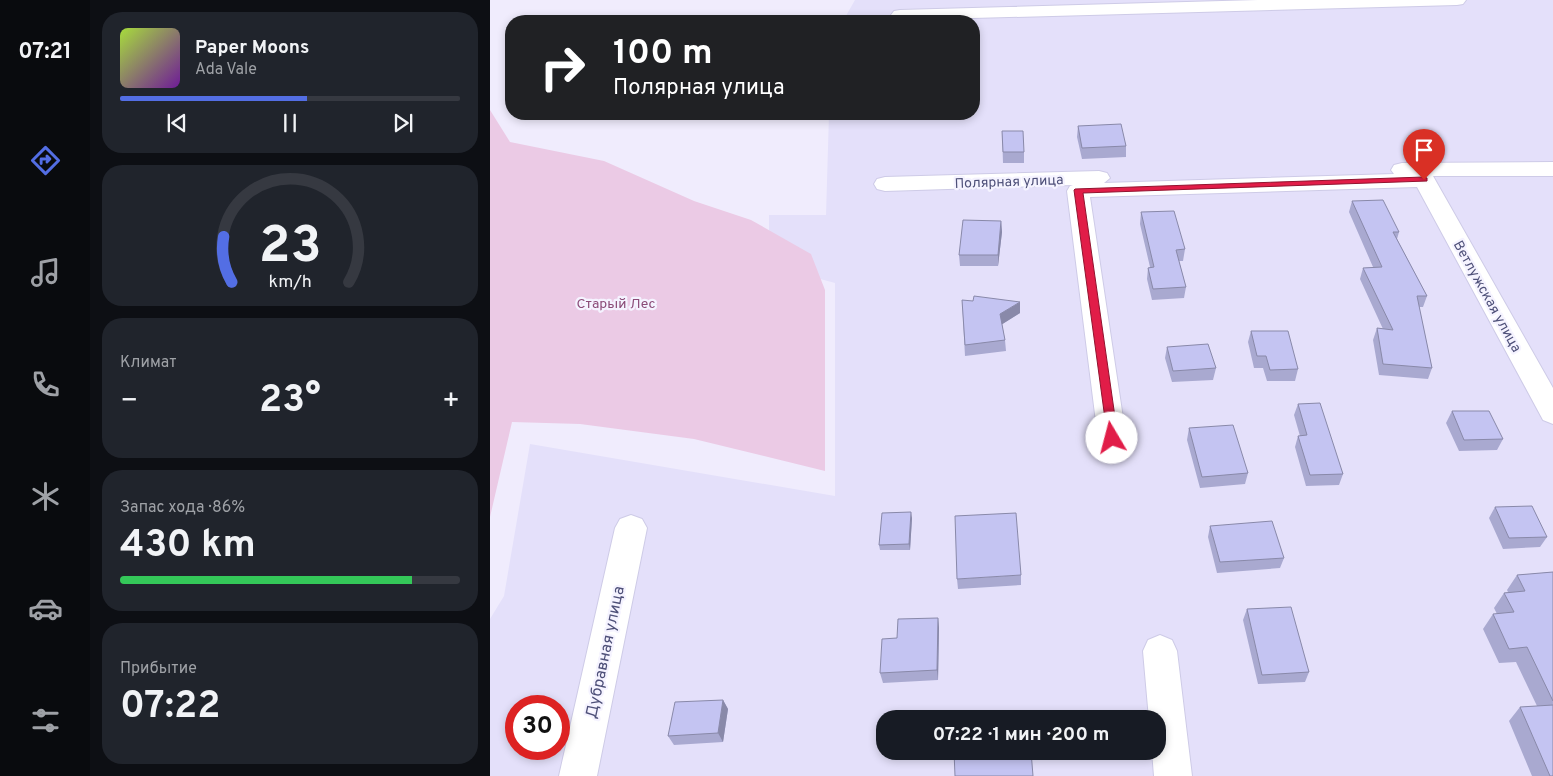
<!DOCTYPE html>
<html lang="ru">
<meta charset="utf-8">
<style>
body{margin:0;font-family:Overpass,sans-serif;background:#20242c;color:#f1f3f6;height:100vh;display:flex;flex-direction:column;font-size:19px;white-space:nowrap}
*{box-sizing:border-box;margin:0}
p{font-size:16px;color:#9ea1a6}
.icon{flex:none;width:28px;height:28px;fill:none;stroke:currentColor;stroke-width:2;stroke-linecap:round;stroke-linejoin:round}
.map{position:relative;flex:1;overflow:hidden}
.panel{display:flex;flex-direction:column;gap:12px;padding:12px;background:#0d0f14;width:400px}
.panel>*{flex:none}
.top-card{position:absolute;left:15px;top:15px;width:475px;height:105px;border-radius:20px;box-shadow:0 2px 8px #0003;background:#202124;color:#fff;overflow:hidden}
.speed{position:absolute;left:15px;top:695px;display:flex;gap:10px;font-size:25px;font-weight:700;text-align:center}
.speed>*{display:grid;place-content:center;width:65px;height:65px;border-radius:50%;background:#171b24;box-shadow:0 2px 8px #0003;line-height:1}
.speed .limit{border:8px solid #d22;background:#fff;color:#111}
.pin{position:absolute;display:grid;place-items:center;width:42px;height:42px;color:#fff;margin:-51px -21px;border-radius:50% 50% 50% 0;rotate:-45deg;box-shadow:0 0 5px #0007}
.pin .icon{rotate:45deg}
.me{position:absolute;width:55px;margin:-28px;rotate:352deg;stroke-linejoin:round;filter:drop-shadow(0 0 4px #0008)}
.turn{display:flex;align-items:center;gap:18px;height:105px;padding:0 25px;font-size:22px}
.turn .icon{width:65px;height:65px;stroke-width:2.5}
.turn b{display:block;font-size:35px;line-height:42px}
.big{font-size:38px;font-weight:700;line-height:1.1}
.panel .tile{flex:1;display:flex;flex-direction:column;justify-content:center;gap:8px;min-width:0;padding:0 18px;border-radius:20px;background:#20242c}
.panel .dial{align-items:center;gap:0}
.dial svg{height:130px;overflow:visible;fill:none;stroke:#363941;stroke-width:7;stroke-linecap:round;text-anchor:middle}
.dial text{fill:#f1f3f6;stroke:none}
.song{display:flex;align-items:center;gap:15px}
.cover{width:60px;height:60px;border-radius:8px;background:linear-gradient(135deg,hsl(80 70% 55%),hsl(280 70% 35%))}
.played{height:5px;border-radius:2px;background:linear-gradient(90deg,#536ee4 55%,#363941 55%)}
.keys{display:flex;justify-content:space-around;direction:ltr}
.heat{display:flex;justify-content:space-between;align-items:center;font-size:28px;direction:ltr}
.charge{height:8px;border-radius:4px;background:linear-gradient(90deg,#34c759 86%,#363941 0)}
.trip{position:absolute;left:386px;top:710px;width:290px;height:50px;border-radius:20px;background:#171b24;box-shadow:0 2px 8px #0003;font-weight:700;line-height:50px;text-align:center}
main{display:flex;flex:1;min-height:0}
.tabs{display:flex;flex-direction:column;width:90px;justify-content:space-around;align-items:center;background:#090b0e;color:#9ea1a6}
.tabs .icon{width:35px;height:35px}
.tabs .active{color:#536ee4}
.tabs b{font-size:22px;color:#f1f3f6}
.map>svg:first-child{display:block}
.residential{fill:#e4e0fa;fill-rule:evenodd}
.green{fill:#ebcae5}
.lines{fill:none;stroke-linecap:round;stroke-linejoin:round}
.street-casing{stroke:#cecbe7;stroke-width:2}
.street{fill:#fff;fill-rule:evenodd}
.wall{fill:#a9a9d0}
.shaded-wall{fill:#8989a9}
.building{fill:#c4c4f2;stroke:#8989a9}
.route{fill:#e11d48;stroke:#92132f}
.labels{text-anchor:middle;stroke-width:4.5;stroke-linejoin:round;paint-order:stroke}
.street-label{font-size:14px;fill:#4e5079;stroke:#f5f3ff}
.park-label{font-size:14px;fill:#8b4b78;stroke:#f5f3ff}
.near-street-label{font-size:16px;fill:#4e5079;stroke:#f5f3ff}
</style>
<main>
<nav class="tabs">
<b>07:21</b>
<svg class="icon active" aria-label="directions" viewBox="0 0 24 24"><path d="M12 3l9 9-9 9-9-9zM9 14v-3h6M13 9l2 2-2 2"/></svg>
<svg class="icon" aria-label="music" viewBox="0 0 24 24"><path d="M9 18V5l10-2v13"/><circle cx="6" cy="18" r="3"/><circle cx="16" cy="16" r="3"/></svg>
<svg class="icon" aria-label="phone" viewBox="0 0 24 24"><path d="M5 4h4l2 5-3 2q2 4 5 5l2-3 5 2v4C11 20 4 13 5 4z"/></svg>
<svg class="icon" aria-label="climate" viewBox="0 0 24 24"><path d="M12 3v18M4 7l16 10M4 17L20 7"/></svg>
<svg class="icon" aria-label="car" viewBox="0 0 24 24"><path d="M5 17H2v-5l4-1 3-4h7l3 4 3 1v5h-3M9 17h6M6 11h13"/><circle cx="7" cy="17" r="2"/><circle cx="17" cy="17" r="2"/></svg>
<svg class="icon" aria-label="filters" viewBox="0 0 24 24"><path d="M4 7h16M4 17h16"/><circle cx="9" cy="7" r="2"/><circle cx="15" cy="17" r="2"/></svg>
</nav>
<section class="panel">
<div class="tile">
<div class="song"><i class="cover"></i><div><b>Paper Moons</b><p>Ada Vale</p></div></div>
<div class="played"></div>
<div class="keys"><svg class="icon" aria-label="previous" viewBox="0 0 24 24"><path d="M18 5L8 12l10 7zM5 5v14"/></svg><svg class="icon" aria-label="pause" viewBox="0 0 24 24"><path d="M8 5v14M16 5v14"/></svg><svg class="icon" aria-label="next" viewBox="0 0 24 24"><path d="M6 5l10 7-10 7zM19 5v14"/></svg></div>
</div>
<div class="tile dial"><svg viewBox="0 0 100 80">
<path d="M14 69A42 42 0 1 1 86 69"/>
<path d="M14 69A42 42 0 0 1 9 41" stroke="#536ee4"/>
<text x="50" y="56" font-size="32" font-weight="700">23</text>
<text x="50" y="72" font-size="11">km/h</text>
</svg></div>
<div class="tile"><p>Климат</p>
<div class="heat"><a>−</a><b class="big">23°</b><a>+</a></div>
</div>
<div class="tile"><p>Запас хода · 86%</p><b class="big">430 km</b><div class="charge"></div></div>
<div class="tile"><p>Прибытие</p><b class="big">07:22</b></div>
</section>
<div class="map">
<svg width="1063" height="776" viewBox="0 0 1063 776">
<rect width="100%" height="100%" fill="#f0ecfd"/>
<path class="residential" d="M365,0H1063V776H0V619L14,596L40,444L345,496V283L279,265V215H336L339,114H484V21H353ZM26,706H69V749H26ZM395,719H668V751H395Z"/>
<path class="green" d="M0,110L20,142L114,161L204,201L261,220L321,254L335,290V471L204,439L90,424L22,422L0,517Z"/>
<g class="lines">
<defs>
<path id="street" d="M768,0H976L973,4L967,5L410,20L404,19L401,15L404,11L410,10Z
M1063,162V176H943L1063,388V424L1053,420L927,187L600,197L636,438L632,446L622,449L612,446L608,438L577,191L580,186L583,185L395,191L387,189L384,184L387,179L395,177L609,171L617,173L620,178L614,183L904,174L901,170L904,165L912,163Z
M141,515L152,519L157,528L107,776H69L125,528L130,519Z
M670,635L682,640L687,651L702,776H664L662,751H668V719H659L653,651L658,640Z"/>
</defs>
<use href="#street" class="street-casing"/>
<use href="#street" class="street"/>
</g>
<path class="wall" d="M588,126L636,146V157L592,159L587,137Z
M512,131L534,152V163H513Z
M862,201L909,232L907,239L937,296L933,307H929L942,368L938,379L889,375L883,340L887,328L893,329L870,279L873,268L883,267L859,212Z
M651,212L695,249L693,261H689L696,287L694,298L662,300L657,279L658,268L660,267L650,224Z
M511,221L512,232L508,266H470L469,255Z
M472,300L530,313L512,324L515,340L516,351L475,356Z
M761,331L808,369L805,381H777L773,368H764L758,342Z
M677,347L726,368L723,380L682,382L675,358Z
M808,404L853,474L849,485L816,486L805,447L808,436H810L804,415Z
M962,411L1013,439L1007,450L969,451L956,423Z
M699,428L758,473L755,484L710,488L697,440Z
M1005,507L1057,537L1050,547L1013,549L999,518Z
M422,518L420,550H390L389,545Z
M720,526L794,558L790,568L727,573L718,537Z
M1063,572V776H1042L1019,721L1030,707L1047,706L1026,662L1009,663L993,629L1003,614H1007L1004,608L1014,593L1018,592L1017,590L1027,575Z
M531,575V585L468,589L467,579Z
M757,609L819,672L815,682L768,684L753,620Z
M448,618L449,628L448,680L393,683L390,673L407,638Z
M233,700L238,709L233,742L184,745L178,736Z"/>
<path class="shaded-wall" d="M511,221L512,232L508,266V255Z
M530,302V313L511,325L510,314Z
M421,512L422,518L420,550L419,544Z
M448,618L449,628L448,680L447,670Z
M233,700L238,709L233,742L228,733Z"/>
<path class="building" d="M631,124L636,146L592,148L588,126Z
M512,131H533L534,152H513Z
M893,200L909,232H903L937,296H927L942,368L893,364L887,328L903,330L873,268L892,267L862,201Z
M684,211L695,249L686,250L696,287L663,289L658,268L664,267L651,212Z
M473,220L511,221L508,255H469Z
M484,296L530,302L510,314L515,340L475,345L472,300L483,301Z
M761,331H798L808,369L780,370L776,356H767Z
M718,344L726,368L683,371L677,347Z
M830,403L853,474L820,475L808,436L817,435L808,404Z
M962,411H999L1013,439L974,440Z
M743,425L758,473L712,477L699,428Z
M1042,506L1057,537L1019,538L1005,507Z
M421,512L419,544L389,545L392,513Z
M526,513L531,575L467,579L465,516Z
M782,521L794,558L730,562L720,526Z
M1063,572V701L1037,647L1019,649L1003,614L1024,612L1014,593L1035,591L1027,575Z
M801,607L819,672L772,675L757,609Z
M448,618L447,670L390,673L392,639L407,638L408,619Z
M233,700L228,733L178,736L185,702Z
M1063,705V776H1060L1030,707Z
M464,751H541L543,776H465Z"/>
<path class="route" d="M934,177L937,178V181L593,193L628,438L622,442L618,441L584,190L585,189Z"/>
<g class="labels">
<g class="street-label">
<text transform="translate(519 181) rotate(-2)" y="5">Полярная улица</text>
<text transform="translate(998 296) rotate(61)" y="5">Ветлужская улица</text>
</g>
<g class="park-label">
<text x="126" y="308">Старый Лес</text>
</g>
<g class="near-street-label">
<text transform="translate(114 652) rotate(-78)" y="6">Дубравная улица</text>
</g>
</g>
</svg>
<div class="speed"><div class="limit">30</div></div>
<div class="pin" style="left:934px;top:180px;background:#d93025"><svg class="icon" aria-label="arrive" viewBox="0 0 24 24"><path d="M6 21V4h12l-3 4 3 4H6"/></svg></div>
<svg class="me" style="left:622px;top:438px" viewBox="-20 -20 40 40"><circle r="19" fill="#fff"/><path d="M0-13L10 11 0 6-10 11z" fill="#e11d48"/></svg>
<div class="trip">07:22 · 1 мин · 200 m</div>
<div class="top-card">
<div class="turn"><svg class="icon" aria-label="right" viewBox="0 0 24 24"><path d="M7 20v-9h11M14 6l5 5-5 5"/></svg><div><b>100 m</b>Полярная улица</div></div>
</div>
</div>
</main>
